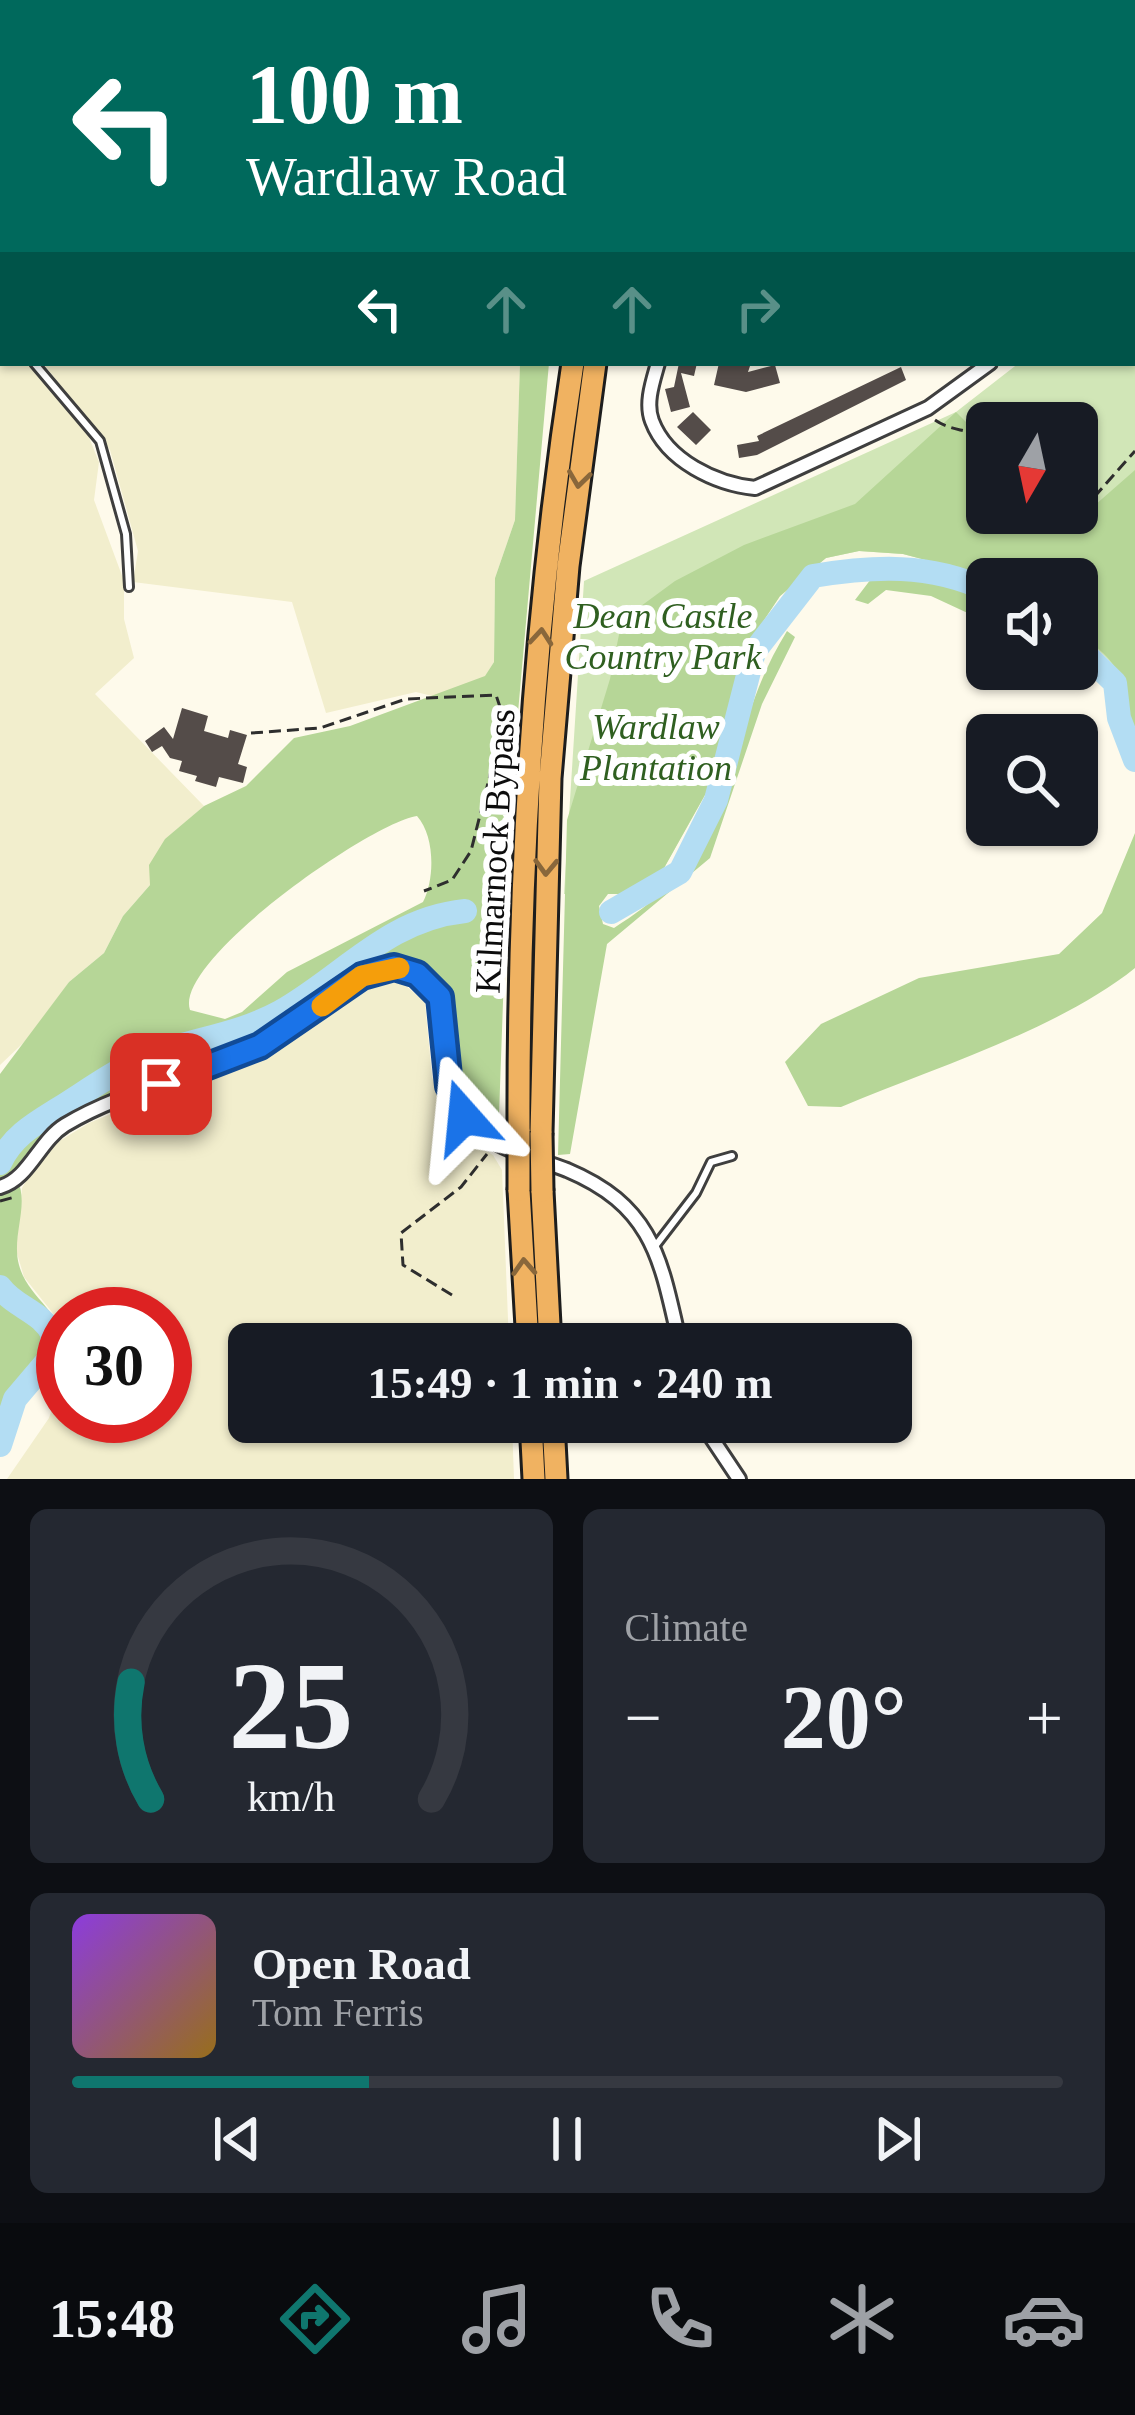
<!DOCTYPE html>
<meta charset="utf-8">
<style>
body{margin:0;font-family:"Times New Roman",serif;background:#242831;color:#f1f3f6;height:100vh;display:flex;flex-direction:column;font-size:45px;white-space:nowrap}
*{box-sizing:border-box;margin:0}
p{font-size:39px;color:#9ea1a6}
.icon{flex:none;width:66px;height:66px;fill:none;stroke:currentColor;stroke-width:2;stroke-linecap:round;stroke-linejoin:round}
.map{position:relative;height:1479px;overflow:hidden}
.drawer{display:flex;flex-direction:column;gap:30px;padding:30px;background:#0d0f14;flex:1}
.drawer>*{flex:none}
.guide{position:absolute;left:0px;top:0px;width:1137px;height:366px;box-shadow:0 3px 9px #0004;background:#00695c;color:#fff;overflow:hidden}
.needle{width:78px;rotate:189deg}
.buttons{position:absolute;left:966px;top:402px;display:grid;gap:24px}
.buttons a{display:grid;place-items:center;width:132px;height:132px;border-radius:18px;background:#171b24;box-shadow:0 3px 9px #0004;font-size:60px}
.speed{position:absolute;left:36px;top:1287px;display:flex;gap:24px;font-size:60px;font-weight:700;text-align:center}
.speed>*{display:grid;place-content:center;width:156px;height:156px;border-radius:50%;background:#171b24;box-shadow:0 3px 9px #0004;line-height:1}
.speed .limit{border:18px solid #d22;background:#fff;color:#111}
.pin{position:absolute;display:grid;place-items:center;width:102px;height:102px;color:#fff;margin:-51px;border-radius:24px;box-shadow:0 6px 18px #0006}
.me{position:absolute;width:132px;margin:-66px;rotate:342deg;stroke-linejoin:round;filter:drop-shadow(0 0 9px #0008)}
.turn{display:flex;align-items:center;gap:42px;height:252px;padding:0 48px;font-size:54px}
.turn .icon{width:156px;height:156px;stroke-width:2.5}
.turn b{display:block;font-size:84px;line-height:102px}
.lanes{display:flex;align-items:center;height:114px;padding:0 48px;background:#0003;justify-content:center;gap:60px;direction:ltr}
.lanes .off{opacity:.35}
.big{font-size:90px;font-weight:600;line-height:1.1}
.drawer .card{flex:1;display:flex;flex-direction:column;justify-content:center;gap:18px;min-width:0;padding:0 42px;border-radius:18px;background:#242831}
.drawer .dial{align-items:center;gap:0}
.dial svg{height:312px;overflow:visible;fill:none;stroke:#363941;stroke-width:7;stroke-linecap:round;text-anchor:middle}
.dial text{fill:#f1f3f6;stroke:none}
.song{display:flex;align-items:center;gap:36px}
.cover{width:144px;height:144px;border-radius:18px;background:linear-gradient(135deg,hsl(270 70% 55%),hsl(40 70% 35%))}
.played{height:12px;border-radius:6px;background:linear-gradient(90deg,#0f766e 30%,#363941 30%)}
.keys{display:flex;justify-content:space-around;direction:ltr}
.heat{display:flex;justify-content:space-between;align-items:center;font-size:66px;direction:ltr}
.drawer .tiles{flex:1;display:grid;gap:30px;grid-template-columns:1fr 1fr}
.card:last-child{grid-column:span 2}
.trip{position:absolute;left:228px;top:1323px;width:684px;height:120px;border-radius:18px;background:#171b24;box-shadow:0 3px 9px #0004;font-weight:600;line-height:120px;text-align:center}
.dock{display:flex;height:192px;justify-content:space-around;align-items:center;background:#090b0e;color:#9ea1a6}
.dock .icon{width:84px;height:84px}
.dock .current{color:#0f766e}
.dock b{font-size:54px;color:#f1f3f6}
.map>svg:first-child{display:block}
.farmland{fill:#f2eecd}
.green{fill:#d1e6b7;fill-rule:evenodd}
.forest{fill:#b6d697;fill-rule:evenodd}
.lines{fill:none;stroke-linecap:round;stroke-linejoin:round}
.river{stroke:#b3ddf3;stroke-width:24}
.building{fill:#544c49}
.service-casing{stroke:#3f3f3f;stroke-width:12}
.minor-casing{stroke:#3f3f3f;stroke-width:18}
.tertiary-casing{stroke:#3f3f3f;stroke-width:21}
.trunk-casing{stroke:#1d1d1d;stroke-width:27}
.path{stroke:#2e2e2e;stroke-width:3;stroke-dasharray:12 6;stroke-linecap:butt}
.service{stroke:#fff;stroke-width:6}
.minor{stroke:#fff;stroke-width:12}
.tertiary{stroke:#fff;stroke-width:15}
.trunk{stroke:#f0b261;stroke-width:21}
.trunk-bridge-casing{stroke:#1d1d1d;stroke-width:27;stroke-linecap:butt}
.trunk-bridge{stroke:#f0b261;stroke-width:21}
.oneway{stroke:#89673b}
.route-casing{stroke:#114b97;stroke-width:30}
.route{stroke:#1a73e8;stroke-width:21}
.slow{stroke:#f59e0b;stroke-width:21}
.labels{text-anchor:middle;stroke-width:12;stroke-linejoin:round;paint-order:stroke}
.park-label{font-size:36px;font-style:italic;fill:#2f5f20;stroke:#fff}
.street-label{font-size:36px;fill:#0c0c0c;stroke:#fff}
</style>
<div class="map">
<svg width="1135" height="1479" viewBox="0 0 1135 1479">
<rect width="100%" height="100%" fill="#fefaeb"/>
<path class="farmland" d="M0,0H224L3,3L0,108Z
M273,0H543L266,3Z
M0,331L3,363H27L88,435L99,462L94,500L124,581V619L134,658L95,694L204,806L165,840L150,885L123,916L104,953L69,982L39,1028L0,1065Z
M43,363H520L515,520L495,578L494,662L485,677L436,697L416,692L326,713L292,602L133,582L138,551L110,450Z
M399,980L425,1002L432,1077L444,1111L471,1143L493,1155L502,1170L509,1344H249V1422H512L514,1479H7L49,1418L63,1376V1416H165V1314H63V1326L24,1277L16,1250L22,1188L43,1151L89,1123L270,1047L367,982Z"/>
<path class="green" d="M1135,274V738C1120,674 1131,676 1077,632V579H997L903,554L859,551L826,558L780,596L746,647L715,777L659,877L622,894H564L584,581L956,412L1019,363H1134ZM987,423H1077V513H987Z"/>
<path class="forest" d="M520,363H549L510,803L498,1144L457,1106L445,1015L427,982L383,968L260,1046L58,1129L17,1179C30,1205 11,1236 19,1265C28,1299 63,1310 63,1348L53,1347L44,1368L16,1399L0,1445V1074L69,982L104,953L123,916L150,885L149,865L165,839L204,806L246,786L294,738L350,726L485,676L494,662L495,578L515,520ZM417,816C435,836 435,879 423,902L287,972L242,1012L225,1019L190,1010C173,961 370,823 417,816Z
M956,412L987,443V513H1056L1070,527L1135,470V738C1120,677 1131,673 1077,631V579H997L903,554L859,551L826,558L780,596L746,647L715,777L659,877L622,894H608L599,906L603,924L614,928C754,841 714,749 787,631L795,637L762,704L710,858L607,944L570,1154L558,1155L567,820L610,679L622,620L675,581L744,545L855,504Z
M874,575L945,582L987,605V622L931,596L886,590L868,604L855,600Z
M1135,833V968C1058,1030 933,1068 841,1107L808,1106L785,1062L821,1024L919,978L1059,954L1102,913Z"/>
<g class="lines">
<path class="river" d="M1077,646L1115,683L1119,718L1135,760
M611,912L680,872L716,800L754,652L813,576C874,566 930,563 987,590
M0,1163C12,1136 36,1123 60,1108C92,1088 121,1066 157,1053C199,1038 240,1034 280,1012C344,976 387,919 465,911
M0,1287C15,1308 42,1311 53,1335L49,1359L15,1399L0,1445"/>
</g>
<path class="building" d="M679,363H697L694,376L681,373L690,407L671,412L665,389L674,387Z
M719,363L750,366L748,372L775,365L780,383L746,392L714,385Z
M901,367L906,380L757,455L739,458L737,445L759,441L757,436Z
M693,412L711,430L696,445L677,427Z
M182,708L208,716L204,731L228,738L230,730L247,735L238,764L247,767L243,783L219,777L216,787L195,781L197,776L179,771L182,761L170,758L162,746L152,752L145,741L164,727L173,739Z"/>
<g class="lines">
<defs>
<path id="service" d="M1134,113H1135
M1134,190H1135
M0,321L3,325
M34,363L100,441L126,534L129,587
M656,1245L696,1193L711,1162L732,1156"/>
<path id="minor" d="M743,3V0
M1134,234L1135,235
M1134,249L1135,248
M658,363C653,381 645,403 652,421C667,461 716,484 755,488L928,408L990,363
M0,1187C29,1179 39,1141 65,1125C133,1084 215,1075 283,1033C319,1010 372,948 417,974C474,1007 420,1092 483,1135C507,1152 539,1159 567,1170C655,1207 661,1262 680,1344
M701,1422L739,1479"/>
<path id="tertiary" d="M246,3L252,0
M0,120L3,118"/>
<path id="trunk" d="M580,3V0
M646,3V0
M666,3L667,0
M698,3L699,0
M519,1131C518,874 534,618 573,363
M541,1133L550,778L568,566L595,363
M519,1190L528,1344
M542,1191L550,1344
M531,1422L534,1479
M553,1422L556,1479"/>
</defs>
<use href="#service" class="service-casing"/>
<use href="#minor" class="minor-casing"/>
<use href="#tertiary" class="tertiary-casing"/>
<use href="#trunk" class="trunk-casing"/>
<path class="path" d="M874,0L875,3
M952,0L953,3
M827,3L829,0
M1035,3L1036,0
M935,420C952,432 970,428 987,441
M1077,504L1096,495L1135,451
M251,733L320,728L406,699L496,695L504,719L471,851L452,880L424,891
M0,1201L15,1197
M452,1295L403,1265L401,1233L461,1187L487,1154"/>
<use href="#service" class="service"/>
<use href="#minor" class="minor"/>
<use href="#tertiary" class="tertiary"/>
<use href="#trunk" class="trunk"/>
<defs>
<path id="trunk-bridge" d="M519,1131V1190
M541,1133L542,1191"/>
</defs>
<use href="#trunk-bridge" class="trunk-bridge-casing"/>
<use href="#trunk-bridge" class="trunk-bridge"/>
</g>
<defs><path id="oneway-chevron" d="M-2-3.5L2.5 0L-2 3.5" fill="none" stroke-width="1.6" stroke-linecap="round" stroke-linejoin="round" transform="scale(3)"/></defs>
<g class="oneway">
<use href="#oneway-chevron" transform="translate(579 479) rotate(98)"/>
<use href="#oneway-chevron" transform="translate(541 637) rotate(-85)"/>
<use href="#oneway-chevron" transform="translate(546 867) rotate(92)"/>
<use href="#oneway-chevron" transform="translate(524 1267) rotate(-93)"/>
</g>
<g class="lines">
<defs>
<path id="route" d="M161,1084L260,1046L362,976L394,967L417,974L440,997L449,1086L464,1117"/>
</defs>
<use href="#route" class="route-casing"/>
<use href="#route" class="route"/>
<path class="slow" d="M322,1006L362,976L399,968"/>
</g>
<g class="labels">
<g class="park-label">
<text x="663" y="628">Dean Castle<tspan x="663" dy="41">Country Park</tspan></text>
<text x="656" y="739">Wardlaw<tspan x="656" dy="41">Plantation</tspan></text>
</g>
<g class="street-label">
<text transform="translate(494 851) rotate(-87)" y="13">Kilmarnock Bypass</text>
</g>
</g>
</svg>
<div class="buttons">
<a><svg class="needle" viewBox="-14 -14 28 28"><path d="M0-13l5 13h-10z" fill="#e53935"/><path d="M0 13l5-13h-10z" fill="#9ea1a6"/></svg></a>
<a><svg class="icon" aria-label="sound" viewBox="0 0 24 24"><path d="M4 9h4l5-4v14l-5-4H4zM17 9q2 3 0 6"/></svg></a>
<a><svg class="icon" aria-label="search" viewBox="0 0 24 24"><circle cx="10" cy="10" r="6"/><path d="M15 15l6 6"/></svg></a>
</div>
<div class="speed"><div class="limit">30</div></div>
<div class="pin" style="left:161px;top:1084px;background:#d93025"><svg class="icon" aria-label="arrive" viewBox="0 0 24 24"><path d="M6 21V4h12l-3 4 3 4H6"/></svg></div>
<svg class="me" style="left:464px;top:1117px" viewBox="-20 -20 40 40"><path d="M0-17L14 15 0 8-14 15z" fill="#1a73e8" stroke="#fff" stroke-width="4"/></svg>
<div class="trip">15:49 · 1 min · 240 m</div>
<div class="guide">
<div class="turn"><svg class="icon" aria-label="left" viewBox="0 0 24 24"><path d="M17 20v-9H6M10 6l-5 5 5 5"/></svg><div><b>100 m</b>Wardlaw Road</div></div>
<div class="lanes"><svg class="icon" aria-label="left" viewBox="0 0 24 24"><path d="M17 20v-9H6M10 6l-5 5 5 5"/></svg><svg class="icon off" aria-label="ahead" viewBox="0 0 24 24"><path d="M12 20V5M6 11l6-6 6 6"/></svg><svg class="icon off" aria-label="ahead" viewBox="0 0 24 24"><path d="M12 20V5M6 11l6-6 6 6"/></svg><svg class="icon off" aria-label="right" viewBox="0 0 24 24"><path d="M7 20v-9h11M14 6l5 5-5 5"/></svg></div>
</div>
</div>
<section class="drawer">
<div class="tiles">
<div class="card dial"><svg viewBox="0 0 100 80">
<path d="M14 69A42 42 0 1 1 86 69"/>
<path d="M14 69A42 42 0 0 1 9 39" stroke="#0f766e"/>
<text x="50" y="56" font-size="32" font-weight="700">25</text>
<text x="50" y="72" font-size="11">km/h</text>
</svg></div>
<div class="card"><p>Climate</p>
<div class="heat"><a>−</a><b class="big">20°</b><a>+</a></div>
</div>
<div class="card">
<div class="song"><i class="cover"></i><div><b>Open Road</b><p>Tom Ferris</p></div></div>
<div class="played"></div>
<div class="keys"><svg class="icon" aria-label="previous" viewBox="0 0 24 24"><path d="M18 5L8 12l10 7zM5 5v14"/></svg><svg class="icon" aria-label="pause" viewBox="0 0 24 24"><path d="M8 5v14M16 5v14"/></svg><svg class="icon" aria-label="next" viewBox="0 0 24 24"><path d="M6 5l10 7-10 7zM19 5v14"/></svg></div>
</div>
</div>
</section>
<nav class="dock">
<b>15:48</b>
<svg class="icon current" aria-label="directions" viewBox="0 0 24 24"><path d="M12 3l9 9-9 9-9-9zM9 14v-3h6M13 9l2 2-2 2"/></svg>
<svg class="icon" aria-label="music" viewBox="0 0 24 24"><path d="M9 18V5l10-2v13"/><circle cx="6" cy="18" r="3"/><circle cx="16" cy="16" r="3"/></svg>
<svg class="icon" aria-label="phone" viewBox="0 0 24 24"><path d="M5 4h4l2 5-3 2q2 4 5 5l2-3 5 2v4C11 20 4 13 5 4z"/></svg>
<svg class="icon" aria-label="climate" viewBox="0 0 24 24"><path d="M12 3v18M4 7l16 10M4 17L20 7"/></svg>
<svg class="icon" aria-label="car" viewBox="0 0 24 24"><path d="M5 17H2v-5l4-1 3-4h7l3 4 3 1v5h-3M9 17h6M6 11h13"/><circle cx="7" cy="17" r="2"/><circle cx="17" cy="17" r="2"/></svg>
</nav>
